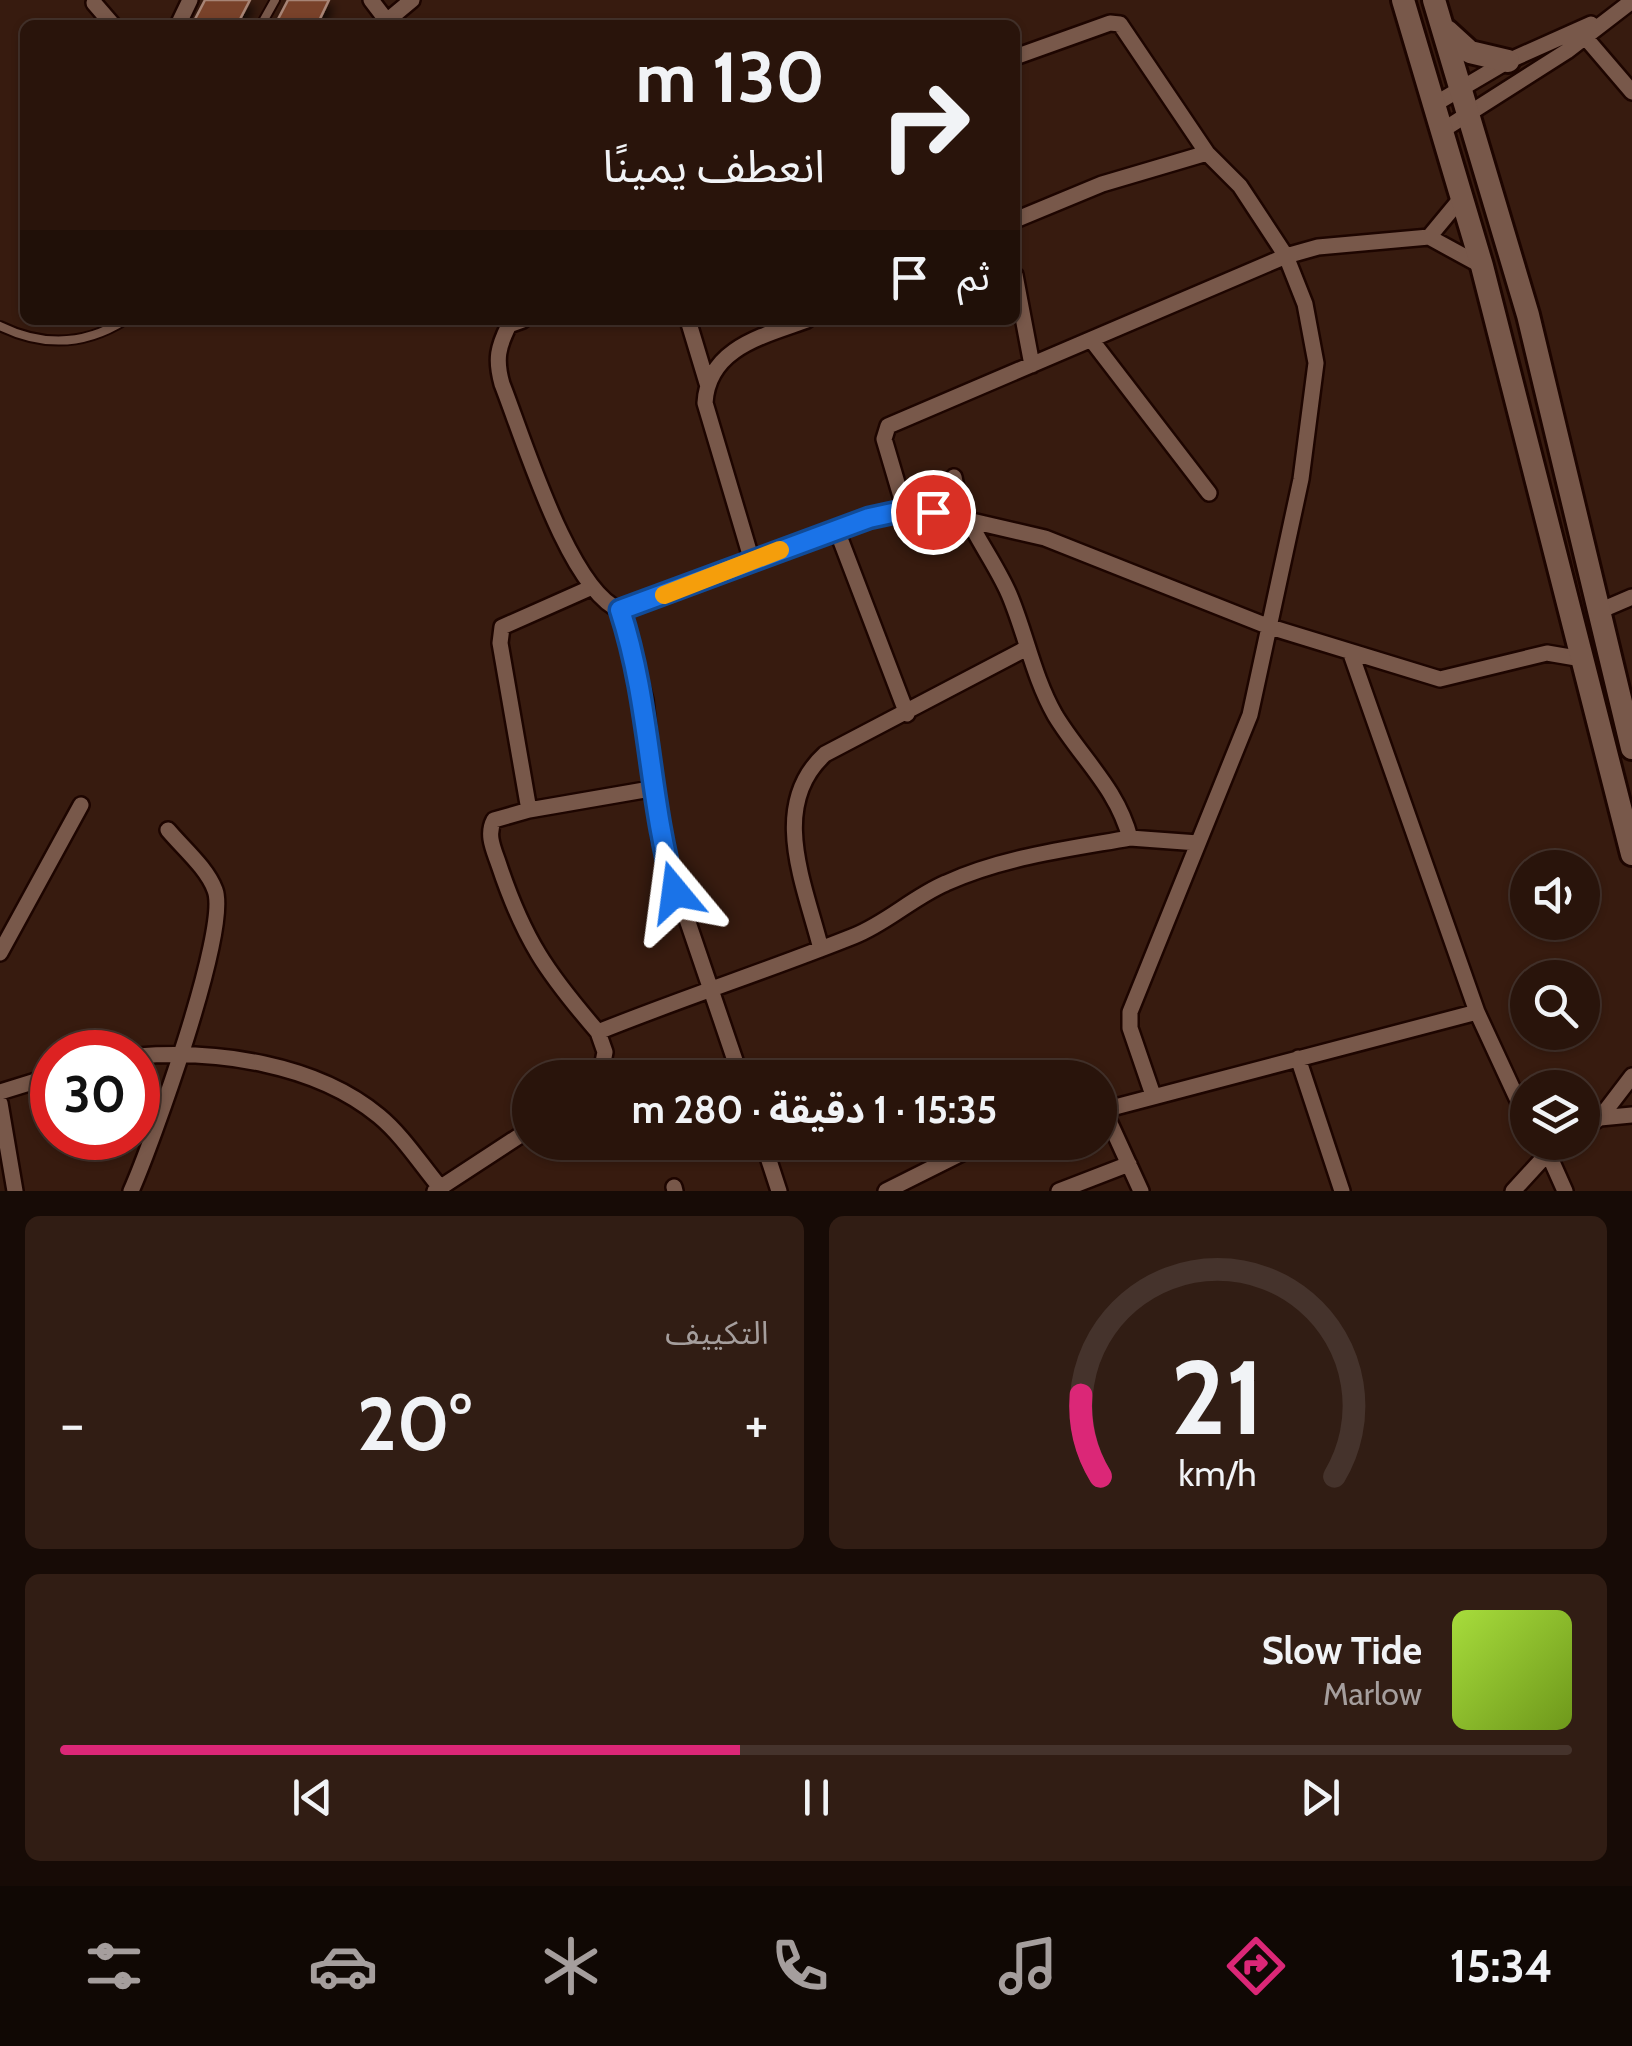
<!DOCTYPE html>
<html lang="ar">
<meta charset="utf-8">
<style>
body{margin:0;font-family:Cabin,"Noto Sans Arabic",sans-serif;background:#311d14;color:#f1f3f6;direction:rtl;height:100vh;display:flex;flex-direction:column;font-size:38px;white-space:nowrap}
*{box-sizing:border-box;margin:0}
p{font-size:32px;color:#a59e9d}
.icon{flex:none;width:55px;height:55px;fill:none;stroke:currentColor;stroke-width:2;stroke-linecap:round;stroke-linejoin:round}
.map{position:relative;height:1191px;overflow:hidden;direction:ltr}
.sheet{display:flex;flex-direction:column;gap:25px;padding:25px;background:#170b06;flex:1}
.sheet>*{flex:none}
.guide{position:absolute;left:20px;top:20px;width:1000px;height:305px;border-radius:15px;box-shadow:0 2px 8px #0004,0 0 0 2px #45332c;direction:rtl;background:#29140b;color:#f1f3f6;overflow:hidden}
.controls{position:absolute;left:1510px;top:850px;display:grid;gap:20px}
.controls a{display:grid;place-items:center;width:90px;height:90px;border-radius:50%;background:#29140b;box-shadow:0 2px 8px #0004,0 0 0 2px #45332c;font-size:50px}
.speed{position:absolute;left:30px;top:1030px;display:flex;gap:20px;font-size:50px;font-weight:700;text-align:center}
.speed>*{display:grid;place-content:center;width:130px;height:130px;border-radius:50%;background:#29140b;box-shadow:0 2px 8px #0004,0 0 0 2px #45332c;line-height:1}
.speed .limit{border:15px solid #d22;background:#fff;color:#111}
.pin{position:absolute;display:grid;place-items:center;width:85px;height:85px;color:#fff;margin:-42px;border:5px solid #fff;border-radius:50%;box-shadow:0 2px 10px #0007}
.me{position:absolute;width:110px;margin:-55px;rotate:344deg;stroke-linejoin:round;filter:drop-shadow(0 0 8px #0008)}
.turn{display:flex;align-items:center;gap:35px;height:210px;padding:0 30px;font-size:45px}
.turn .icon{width:130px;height:130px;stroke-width:2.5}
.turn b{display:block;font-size:70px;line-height:85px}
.then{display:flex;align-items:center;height:95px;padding:0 30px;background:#0003;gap:20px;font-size:38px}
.big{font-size:75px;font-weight:700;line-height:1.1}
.sheet .tile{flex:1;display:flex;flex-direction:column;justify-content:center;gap:15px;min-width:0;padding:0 35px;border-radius:15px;background:#311d14}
.sheet .dial{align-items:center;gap:0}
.dial svg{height:260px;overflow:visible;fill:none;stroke:#45332c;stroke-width:7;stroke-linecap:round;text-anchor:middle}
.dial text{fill:#f1f3f6;stroke:none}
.song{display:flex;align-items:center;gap:30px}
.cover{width:120px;height:120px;border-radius:15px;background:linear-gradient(135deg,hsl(80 70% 55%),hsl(80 70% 35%))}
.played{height:10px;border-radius:5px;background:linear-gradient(90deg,#db2777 45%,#45332c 45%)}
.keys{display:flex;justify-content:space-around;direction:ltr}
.heat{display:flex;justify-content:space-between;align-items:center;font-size:55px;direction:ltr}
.sheet .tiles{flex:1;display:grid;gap:25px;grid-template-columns:1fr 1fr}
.tile:last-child{grid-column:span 2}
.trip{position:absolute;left:512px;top:1060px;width:605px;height:100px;border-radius:50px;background:#29140b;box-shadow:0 2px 8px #0004,0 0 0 2px #45332c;font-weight:700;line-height:100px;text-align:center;direction:rtl}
.dock{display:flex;height:160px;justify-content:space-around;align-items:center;background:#100804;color:#a59e9d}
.dock .icon{width:70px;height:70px}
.dock .on{color:#db2777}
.dock b{font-size:45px;color:#f1f3f6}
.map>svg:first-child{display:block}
.building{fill:#79432b;stroke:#a78475;stroke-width:2.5;filter:url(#shadow)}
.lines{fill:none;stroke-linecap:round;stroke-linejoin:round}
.service-casing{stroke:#1d0500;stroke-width:12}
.minor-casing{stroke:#1d0500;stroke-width:20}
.secondary-casing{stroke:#1d0500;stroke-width:28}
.service{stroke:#78584a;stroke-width:8}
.minor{stroke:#78584a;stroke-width:15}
.secondary{stroke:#78584a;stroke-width:22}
.route-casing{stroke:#114b97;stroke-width:25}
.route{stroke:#1a73e8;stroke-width:18}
.slow{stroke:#f59e0b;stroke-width:18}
</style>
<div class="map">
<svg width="1632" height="1191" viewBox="0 0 1632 1191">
<defs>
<filter id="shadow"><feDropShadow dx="4" dy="7" stdDeviation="5" flood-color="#0009"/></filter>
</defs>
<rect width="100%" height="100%" fill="#371b0f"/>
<path class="building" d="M205,0H250L237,25H192Z
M288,0H329L317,25H275Z"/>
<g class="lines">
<defs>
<path id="service" d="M261,25L275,0
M0,326C43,347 84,346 125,320"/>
<path id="minor" d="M371,0L387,21
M94,3L113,25
M178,25L190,0
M382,25L412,0
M1579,30L1632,92
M1015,57L1110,23L1120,24L1207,153
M1435,104L1508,61L1591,24
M1443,130L1567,51L1632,1
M1015,220L1102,184L1207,153L1240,186L1286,256L1305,304L1316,363L1301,479L1250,715L1130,1012V1028L1153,1095
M1429,237L1463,196
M1015,275L1032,365
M523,320L509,325C498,347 495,359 502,384C523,437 569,590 620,610
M688,320L707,383
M1093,342L1209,493
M905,510L884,439L888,426L1286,256L1318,247L1429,237L1482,266
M836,528L907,714
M752,561L705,403C708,348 763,336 807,320
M590,588L502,627L500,643L529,810L656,788
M1597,612L1632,597
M1351,654L1477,1012
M529,810L494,820C486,835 494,850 499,865C524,940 547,973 598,1032
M1130,838L1198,843
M821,949C805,885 768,806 825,754L1027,648
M0,953L81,805
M138,1056C216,1050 315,1063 379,1116C402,1135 420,1163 439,1186
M1298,1058L1342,1191
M600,1078L605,1052L598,1032C682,998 769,970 854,936C887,923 913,897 946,883C1003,857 1068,849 1130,838C1117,788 1081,758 1055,715C1033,676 1026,634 1009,594C991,553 961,521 954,477
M741,1078L660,840L645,700L620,610L836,528L905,510L933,512L1045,538L1267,626L1440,679L1547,653L1582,659
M0,1092L52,1076
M0,1103L15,1191
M1104,1110L1141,1191
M1100,1111L1477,1012L1528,1122
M1600,1118L1632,1076
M1582,1129L1600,1118L1632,1115
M763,1142L779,1191
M1540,1142L1548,1153L1561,1142
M674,1187L675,1191
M131,1191C151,1146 230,929 215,890C207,868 183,848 168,830
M435,1191L530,1129
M886,1191L984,1142
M1059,1191L1129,1164
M1513,1191L1548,1153L1565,1191"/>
<path id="secondary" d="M1403,0L1482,266L1632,854
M1434,0L1528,315L1632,748
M1447,31L1470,52L1508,61"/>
</defs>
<use href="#service" class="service-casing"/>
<use href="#minor" class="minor-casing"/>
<use href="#secondary" class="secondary-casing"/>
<use href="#service" class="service"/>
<use href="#minor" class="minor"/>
<use href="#secondary" class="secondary"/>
</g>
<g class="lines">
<defs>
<path id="route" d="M675,892C648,798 651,705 620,610L869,518L906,510L933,512"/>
</defs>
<use href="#route" class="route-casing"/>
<use href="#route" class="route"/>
<path class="slow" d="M664,595L780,550"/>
</g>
</svg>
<div class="controls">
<a><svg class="icon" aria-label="sound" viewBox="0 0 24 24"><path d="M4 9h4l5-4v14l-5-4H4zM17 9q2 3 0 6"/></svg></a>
<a><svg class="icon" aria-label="search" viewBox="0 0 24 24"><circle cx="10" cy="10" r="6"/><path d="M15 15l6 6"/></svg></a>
<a><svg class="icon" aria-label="layers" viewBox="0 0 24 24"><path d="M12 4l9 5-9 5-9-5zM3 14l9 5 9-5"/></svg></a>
</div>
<div class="speed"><div class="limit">30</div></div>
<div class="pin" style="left:933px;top:512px;background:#d93025"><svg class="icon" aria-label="arrive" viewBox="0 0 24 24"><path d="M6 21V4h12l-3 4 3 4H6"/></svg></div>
<svg class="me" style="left:675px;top:892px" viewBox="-20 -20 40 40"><path d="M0-17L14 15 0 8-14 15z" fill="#1a73e8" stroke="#fff" stroke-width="4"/></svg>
<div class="trip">15:35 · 1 دقيقة · 280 m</div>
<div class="guide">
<div class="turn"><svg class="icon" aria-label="right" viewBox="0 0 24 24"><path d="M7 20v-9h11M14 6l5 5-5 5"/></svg><div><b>130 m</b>انعطف يمينًا</div></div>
<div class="then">ثم<svg class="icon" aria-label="arrive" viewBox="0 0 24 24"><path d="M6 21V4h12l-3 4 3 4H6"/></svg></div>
</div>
</div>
<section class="sheet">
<div class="tiles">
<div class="tile dial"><svg viewBox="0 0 100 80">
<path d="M14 69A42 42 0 1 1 86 69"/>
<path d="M14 69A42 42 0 0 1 8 44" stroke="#db2777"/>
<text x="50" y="56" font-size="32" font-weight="700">21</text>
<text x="50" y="72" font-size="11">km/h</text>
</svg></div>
<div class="tile"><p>التكييف</p>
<div class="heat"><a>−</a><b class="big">20°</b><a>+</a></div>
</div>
<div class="tile">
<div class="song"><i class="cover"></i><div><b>Slow Tide</b><p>Marlow</p></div></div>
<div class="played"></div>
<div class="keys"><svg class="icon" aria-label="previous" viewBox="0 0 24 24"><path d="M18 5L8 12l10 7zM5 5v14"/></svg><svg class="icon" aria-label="pause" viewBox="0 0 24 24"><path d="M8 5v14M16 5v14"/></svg><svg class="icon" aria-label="next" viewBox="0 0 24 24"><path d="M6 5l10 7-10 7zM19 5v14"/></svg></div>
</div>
</div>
</section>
<nav class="dock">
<b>15:34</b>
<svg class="icon on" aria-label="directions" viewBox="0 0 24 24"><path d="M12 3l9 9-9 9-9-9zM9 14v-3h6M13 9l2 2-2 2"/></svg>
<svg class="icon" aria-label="music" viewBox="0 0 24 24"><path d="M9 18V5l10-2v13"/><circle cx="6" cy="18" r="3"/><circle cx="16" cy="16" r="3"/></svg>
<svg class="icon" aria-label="phone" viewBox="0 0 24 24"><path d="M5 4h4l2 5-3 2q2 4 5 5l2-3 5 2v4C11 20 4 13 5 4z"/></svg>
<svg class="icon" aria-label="climate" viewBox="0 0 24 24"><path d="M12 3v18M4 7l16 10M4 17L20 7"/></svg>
<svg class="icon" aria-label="car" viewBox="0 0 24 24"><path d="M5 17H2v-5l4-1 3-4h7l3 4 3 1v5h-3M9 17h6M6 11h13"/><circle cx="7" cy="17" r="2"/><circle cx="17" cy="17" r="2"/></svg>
<svg class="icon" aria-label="filters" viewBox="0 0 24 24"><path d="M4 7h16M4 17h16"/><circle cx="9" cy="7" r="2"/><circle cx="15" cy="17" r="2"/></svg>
</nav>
